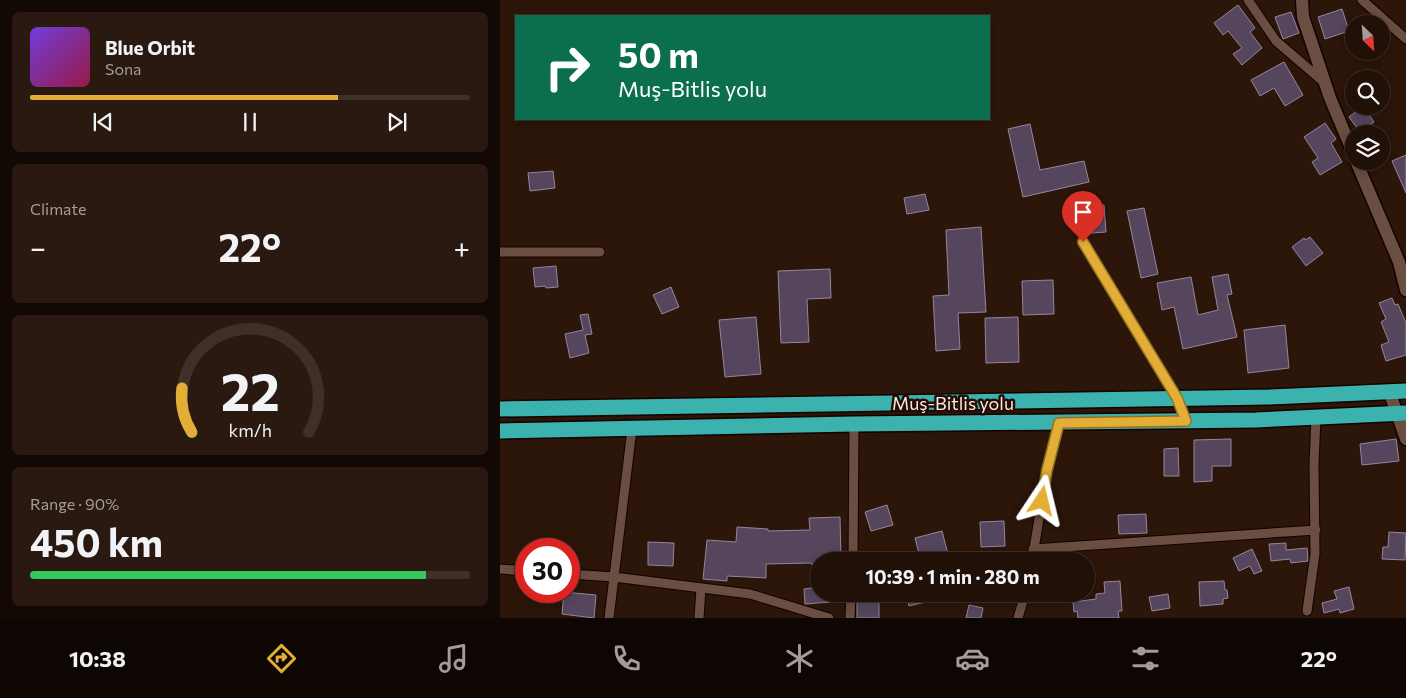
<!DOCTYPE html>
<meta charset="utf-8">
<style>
body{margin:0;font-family:Commissioner,sans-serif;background:#291911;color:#f1f3f6;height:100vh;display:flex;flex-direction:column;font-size:19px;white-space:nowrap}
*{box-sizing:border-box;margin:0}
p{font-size:16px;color:#a29d9b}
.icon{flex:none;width:28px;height:28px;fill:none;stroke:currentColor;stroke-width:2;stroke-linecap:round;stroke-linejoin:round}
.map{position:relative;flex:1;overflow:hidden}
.drawer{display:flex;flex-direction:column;gap:12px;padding:12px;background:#120904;width:500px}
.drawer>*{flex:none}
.guide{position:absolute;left:15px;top:15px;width:475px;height:105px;border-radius:0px;box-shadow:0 2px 12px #0003,0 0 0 1px #3e3028;background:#0b6e4f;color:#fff;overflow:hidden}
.needle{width:32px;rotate:155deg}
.fabs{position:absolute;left:845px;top:15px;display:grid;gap:10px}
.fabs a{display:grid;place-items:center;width:45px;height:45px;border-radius:50%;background:#211007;box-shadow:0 2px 12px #0003,0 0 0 1px #3e3028;font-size:25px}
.speed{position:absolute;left:15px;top:538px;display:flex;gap:10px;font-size:25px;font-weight:700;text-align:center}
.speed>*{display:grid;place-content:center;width:65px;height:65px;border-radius:50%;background:#211007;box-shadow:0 2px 12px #0003,0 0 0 1px #3e3028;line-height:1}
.speed .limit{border:8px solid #d22;background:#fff;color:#111}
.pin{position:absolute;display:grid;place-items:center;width:42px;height:42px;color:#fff;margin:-51px -21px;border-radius:50% 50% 50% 0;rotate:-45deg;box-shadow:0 0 5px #0007}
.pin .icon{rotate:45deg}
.me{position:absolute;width:55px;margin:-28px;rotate:10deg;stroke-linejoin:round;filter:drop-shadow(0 0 4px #0008)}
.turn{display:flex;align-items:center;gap:18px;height:105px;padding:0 20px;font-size:22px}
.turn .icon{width:65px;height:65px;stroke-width:2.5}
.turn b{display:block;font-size:35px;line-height:42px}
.big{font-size:38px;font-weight:700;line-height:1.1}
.drawer .tile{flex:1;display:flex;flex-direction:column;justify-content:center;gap:8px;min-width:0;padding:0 18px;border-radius:8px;background:#291911}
.drawer .dial{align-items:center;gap:0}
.dial svg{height:130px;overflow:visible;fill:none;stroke:#3e3028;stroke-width:7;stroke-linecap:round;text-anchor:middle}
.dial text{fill:#f1f3f6;stroke:none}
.song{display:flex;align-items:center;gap:15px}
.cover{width:60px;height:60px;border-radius:8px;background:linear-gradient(135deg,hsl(260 70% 55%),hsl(340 70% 35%))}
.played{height:5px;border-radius:2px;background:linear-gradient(90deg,#e3ae35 70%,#3e3028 70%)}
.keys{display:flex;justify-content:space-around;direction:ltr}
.heat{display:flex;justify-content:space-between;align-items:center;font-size:28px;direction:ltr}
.charge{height:8px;border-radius:4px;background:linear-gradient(90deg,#34c759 90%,#3e3028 0)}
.trip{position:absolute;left:310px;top:552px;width:285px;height:50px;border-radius:25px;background:#211007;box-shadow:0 2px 12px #0003,0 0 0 1px #3e3028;font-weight:700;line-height:50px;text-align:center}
.dock{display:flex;height:80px;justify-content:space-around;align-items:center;background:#0d0603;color:#a29d9b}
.dock .icon{width:35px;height:35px}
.dock .active{color:#e3ae35}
.dock b{font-size:22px;color:#f1f3f6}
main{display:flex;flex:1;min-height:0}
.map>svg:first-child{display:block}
.building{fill:#55465e;stroke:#95859f}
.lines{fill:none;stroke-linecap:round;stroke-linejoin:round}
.street-casing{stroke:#130200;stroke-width:11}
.secondary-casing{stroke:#130200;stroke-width:15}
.highway-casing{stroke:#130200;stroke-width:18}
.street{stroke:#6a4e41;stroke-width:9}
.secondary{stroke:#6a4e41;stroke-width:12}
.highway{stroke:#3cb2af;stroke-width:15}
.route-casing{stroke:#947122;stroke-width:12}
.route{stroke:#e3ae35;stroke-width:9}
.labels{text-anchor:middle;stroke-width:5;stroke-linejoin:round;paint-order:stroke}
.street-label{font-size:18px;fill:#fae9e1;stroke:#220c03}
</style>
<main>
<section class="drawer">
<div class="tile">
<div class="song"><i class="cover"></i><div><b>Blue Orbit</b><p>Sona</p></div></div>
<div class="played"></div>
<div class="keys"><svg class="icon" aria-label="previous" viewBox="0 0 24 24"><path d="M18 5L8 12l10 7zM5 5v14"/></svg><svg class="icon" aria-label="pause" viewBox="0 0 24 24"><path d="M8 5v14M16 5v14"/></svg><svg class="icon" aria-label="next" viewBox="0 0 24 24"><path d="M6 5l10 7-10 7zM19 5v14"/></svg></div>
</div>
<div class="tile"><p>Climate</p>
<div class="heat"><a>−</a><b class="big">22°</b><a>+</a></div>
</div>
<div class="tile dial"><svg viewBox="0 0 100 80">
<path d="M14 69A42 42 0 1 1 86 69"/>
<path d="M14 69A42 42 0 0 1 8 42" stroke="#e3ae35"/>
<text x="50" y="56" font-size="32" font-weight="700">22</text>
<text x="50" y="72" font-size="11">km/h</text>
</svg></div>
<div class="tile"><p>Range · 90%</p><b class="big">450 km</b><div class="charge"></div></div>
</section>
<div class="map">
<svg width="906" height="618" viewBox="0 0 906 618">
<rect width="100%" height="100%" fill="#2c1509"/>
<path class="building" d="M738,5L755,28L750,32L762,48L742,65L733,54L742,48L728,31L723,35L714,23Z
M842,9L849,31L825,39L818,17Z
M791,12L799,33L783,39L775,17Z
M784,62L803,95L785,106L774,88L760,96L751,80Z
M863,106L874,122L860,132L849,117Z
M825,123L836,139L831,143L842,162L820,175L812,162L818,158L804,137Z
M530,124L540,170L584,161L589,182L523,197L508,129Z
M906,155V193L892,161Z
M53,171L55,188L30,191L28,173Z
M425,194L429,210L407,214L404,198Z
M604,205L606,232L591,233L589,207Z
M644,208L658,274L641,278L627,211Z
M481,227L486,312L458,313L460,349L436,351L433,296L449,295L446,230Z
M810,237L823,253L806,266L792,247L804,238L805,240Z
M56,266L58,287L46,288L45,286L35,287L33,268Z
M330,269L331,298L307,299L309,342L281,343L278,271Z
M728,274L732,294L727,295L737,337L683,349L674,307L662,310L657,283L691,277L698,315L718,310L712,277Z
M553,280L554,314L523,315L522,281Z
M171,287L179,307L162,314L153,295Z
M892,298L895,305L898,304L906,323V355L886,361L881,345L889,342L881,322L886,319L879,303Z
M88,314L92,334L85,335L89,353L70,358L65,334L83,330L80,315Z
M256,317L261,374L225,377L219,320Z
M518,317L519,362L486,363L485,318Z
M785,325L789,368L748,373L744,330Z
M731,439V466H712V481L694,482V440Z
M896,439L899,461L862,465L860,444Z
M678,448L679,476H664V449Z
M387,505L393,525L371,531L365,512Z
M646,514L647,533L619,534L618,515Z
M340,517L341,561H319V564H311V563L266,564V578L227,576V581L203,579L207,540L236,542L237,527L268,529V531L310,530L309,518Z
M504,521L505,546L481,547L480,522Z
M442,531L449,558L438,561H421L415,538Z
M889,532L906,533L905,560L882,559L883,547H888Z
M148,542L174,543L173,566L148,565Z
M786,543V550L807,548L808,561L791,563L790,559L771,561L769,544Z
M752,549L762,571L754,574L750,566L739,571L733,558Z
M620,581L622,611H618L619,618H578L577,611L574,612L573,602L596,599V594L605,593L604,582Z
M724,581L725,590H727L728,598L723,599V604L700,606L699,582Z
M319,587V594H329L330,602L305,604L304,589Z
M849,587L854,609L840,613L839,609L824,613L822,603L837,599L834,591Z
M64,592L96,595L94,618L62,614Z
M406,594H427L429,601L409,606Z
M668,594L670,608L652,611L649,597Z
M357,600H379V618H357Z
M469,605L483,608L481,618H466Z"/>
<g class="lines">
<defs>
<path id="street" d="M748,0L776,41L825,83
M862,0L906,39
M583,242L677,398L686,421
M0,252H100
M533,549L816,530
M353,561L354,424
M532,561L547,470L559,423
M0,569L26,571
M69,574L114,577L250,594L329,618
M807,611L815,554L814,464L816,417
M109,618L132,429
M199,618L201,588
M350,618L351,594
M518,618L525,594"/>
<path id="secondary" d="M802,0L803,17L830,98L854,155
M856,161L899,262L906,290
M889,391L906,439"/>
<path id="highway" d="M0,409L769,397L906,391
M0,431L354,424L756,420L906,413"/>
</defs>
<use href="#street" class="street-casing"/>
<use href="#secondary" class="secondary-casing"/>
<use href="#highway" class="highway-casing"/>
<use href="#street" class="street"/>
<use href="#secondary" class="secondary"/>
<use href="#highway" class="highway"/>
</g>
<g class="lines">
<defs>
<path id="route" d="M542,501L547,470L559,423L686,421L677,398L583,242"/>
</defs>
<use href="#route" class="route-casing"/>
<use href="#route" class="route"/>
</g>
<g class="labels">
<g class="street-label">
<text x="453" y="410">Muş-Bitlis yolu</text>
</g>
</g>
</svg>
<div class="fabs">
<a><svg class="needle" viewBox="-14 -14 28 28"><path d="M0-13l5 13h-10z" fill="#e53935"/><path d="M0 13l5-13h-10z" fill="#a29d9b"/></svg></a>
<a><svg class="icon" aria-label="search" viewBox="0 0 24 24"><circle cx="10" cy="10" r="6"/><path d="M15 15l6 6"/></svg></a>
<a><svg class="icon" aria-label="layers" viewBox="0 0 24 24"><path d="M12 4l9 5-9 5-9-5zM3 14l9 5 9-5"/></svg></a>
</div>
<div class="speed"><div class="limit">30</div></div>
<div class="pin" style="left:583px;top:242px;background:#d93025"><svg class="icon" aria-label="arrive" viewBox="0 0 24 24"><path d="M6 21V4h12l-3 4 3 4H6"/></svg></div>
<svg class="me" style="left:542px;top:501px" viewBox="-20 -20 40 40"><path d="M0-17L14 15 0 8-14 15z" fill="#e3ae35" stroke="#fff" stroke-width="4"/></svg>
<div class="trip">10:39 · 1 min · 280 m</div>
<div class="guide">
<div class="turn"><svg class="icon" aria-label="right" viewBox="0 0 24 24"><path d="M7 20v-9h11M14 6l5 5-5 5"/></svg><div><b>50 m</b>Muş-Bitlis yolu</div></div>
</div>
</div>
</main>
<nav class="dock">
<b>10:38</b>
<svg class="icon active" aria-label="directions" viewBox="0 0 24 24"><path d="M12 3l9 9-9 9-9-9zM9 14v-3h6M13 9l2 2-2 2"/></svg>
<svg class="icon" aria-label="music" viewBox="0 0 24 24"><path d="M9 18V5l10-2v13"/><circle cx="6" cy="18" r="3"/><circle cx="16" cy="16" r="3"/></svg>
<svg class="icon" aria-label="phone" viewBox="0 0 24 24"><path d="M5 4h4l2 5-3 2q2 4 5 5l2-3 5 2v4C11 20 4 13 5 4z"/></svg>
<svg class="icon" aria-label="climate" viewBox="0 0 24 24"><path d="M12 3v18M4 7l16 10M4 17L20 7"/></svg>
<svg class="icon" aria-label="car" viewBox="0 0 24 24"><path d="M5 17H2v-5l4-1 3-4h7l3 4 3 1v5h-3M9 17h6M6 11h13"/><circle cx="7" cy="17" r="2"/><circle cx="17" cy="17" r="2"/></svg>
<svg class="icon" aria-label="filters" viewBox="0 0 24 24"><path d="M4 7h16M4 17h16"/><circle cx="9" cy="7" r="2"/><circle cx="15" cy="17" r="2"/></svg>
<b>22°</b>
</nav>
